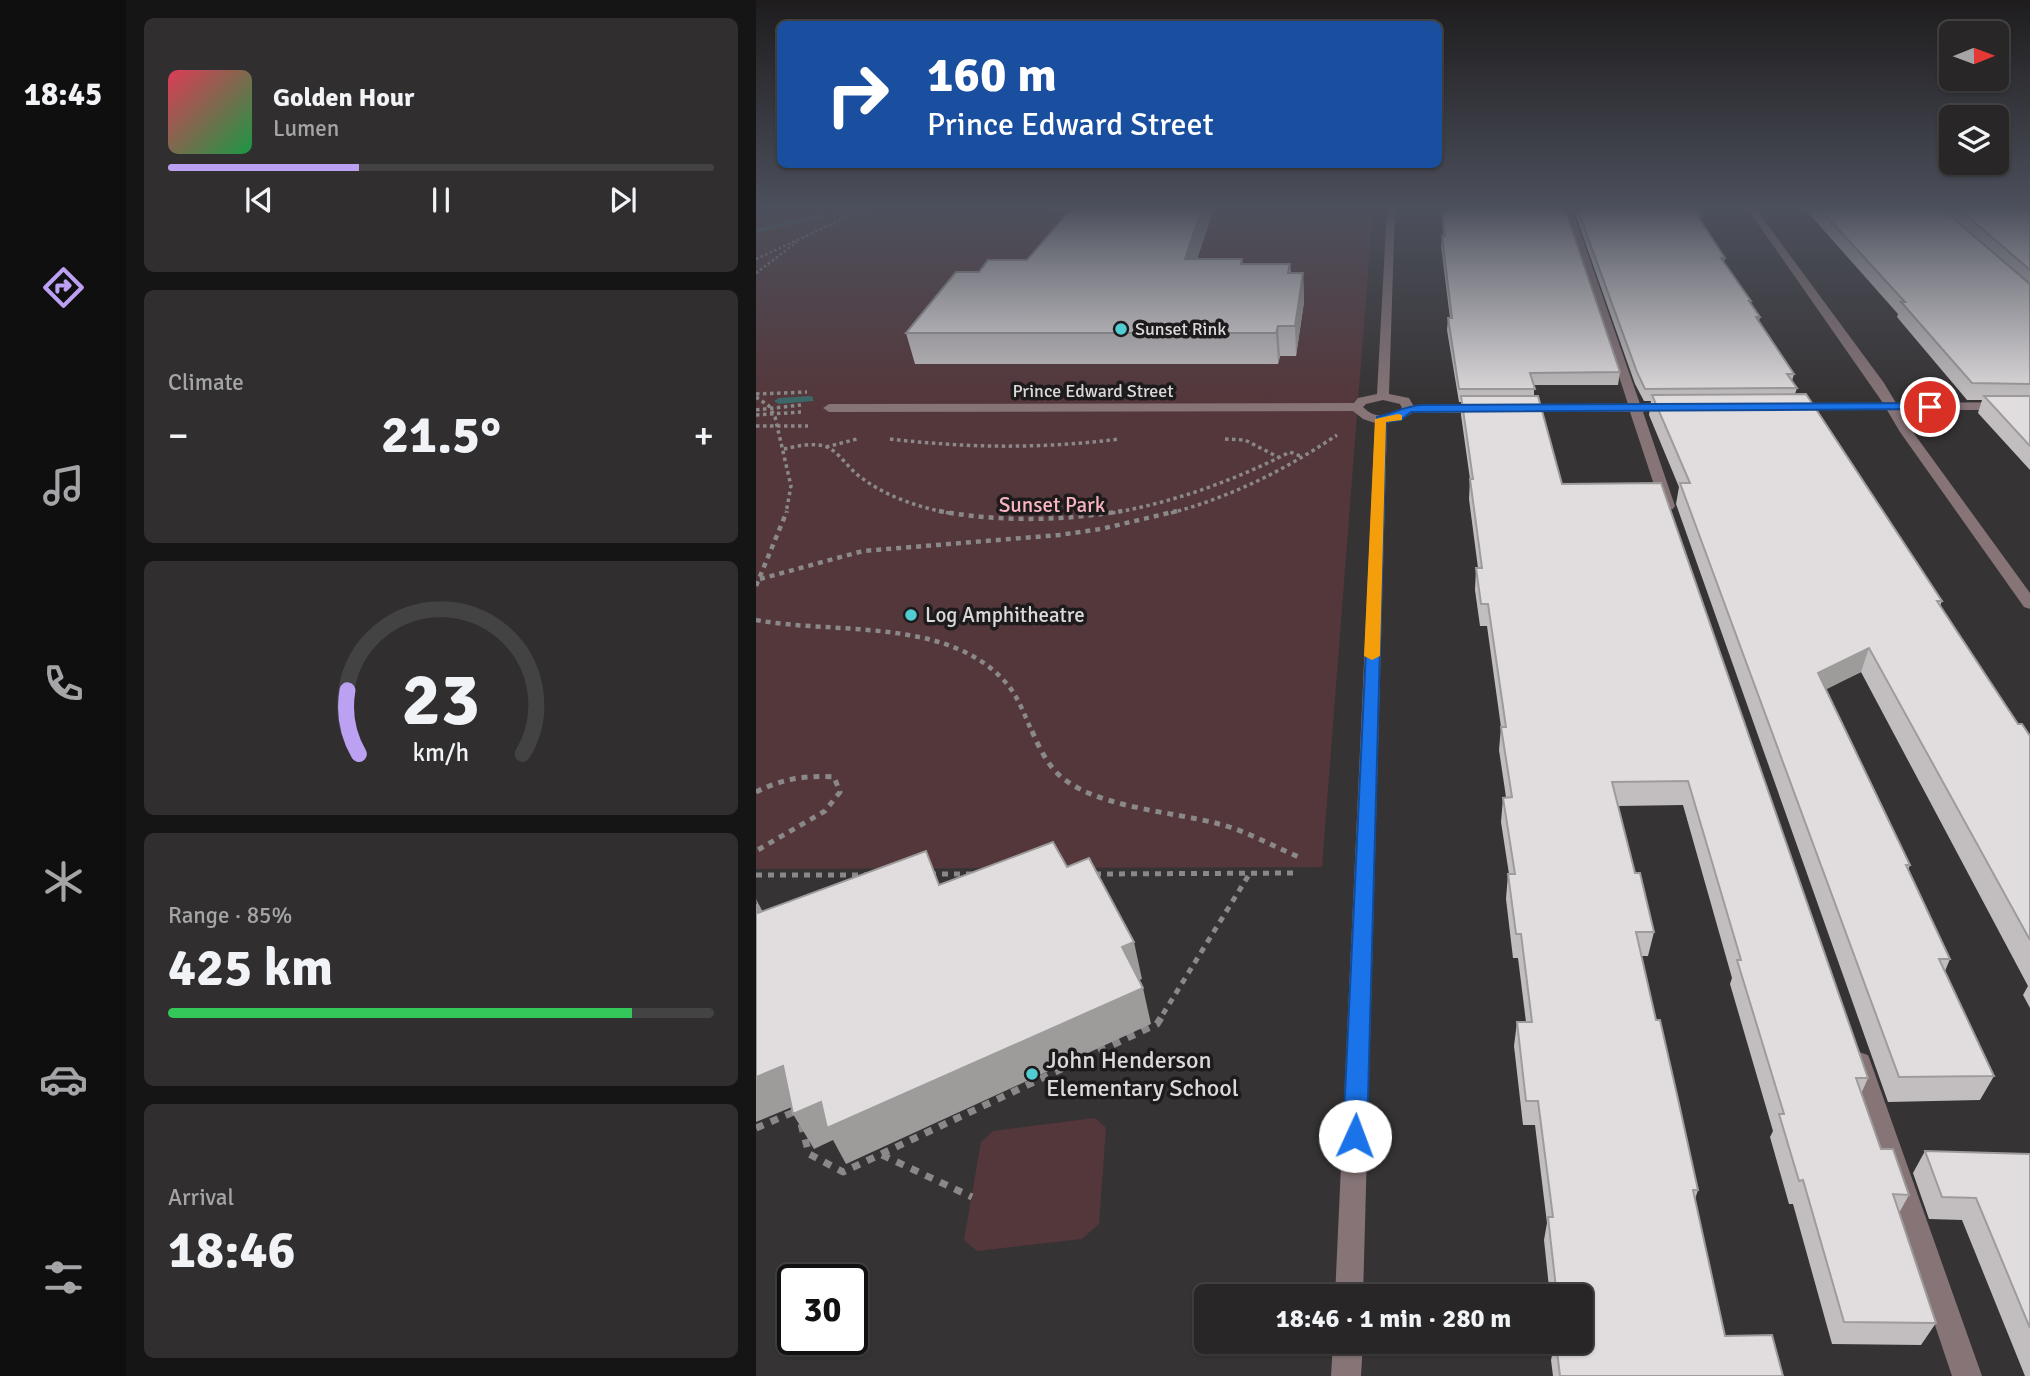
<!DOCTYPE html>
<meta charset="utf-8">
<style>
body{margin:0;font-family:Signika,sans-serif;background:#302e2f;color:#f1f3f6;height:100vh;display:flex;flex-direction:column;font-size:26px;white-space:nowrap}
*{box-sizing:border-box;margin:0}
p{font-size:23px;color:#a5a5a7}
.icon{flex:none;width:38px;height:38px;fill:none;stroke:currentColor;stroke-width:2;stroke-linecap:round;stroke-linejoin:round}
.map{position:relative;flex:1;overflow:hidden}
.drawer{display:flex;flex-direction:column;gap:18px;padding:18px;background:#161515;width:630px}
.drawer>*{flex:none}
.guide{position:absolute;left:21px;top:21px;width:665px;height:147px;border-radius:10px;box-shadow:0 2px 5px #0004,0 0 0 2px #444344;background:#1a4fa0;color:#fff;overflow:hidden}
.needle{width:46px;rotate:89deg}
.controls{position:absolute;left:1183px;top:21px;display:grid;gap:14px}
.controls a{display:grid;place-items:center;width:70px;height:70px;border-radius:10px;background:#282627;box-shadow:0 2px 5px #0004,0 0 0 2px #444344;font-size:35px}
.speed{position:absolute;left:21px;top:1264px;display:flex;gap:14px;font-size:35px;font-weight:700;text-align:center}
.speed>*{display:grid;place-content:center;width:91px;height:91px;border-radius:50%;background:#282627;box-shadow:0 2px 5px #0004,0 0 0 2px #444344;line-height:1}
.speed .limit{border:4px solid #111;border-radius:10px;background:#fff;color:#111}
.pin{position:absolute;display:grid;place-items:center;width:60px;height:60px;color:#fff;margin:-30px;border:4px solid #fff;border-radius:50%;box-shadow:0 2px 7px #0007}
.me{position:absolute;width:77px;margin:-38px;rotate:2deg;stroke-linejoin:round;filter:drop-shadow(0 0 5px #0008)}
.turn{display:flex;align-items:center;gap:24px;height:147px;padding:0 35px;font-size:32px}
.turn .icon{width:91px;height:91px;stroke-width:2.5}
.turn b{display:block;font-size:49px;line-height:60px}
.big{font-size:52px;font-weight:800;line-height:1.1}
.drawer .card{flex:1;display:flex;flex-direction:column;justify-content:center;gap:10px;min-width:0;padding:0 24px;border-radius:10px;background:#302e2f}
.drawer .dial{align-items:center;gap:0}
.dial svg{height:182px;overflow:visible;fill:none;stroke:#444344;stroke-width:7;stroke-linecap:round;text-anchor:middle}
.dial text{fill:#f1f3f6;stroke:none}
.song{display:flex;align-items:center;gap:21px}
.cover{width:84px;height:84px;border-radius:10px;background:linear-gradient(135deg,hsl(350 70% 55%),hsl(140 70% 35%))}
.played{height:7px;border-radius:4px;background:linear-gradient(90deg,#bca0f2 35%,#444344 35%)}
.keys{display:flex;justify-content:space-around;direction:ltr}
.heat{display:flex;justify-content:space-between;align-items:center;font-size:38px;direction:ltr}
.charge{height:10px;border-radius:5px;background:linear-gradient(90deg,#34c759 85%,#444344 0)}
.trip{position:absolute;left:438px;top:1284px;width:399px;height:70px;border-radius:10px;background:#282627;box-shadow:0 2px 5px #0004,0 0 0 2px #444344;font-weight:800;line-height:70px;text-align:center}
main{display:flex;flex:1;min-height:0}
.tabs{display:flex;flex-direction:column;width:126px;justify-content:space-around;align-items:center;background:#100f10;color:#a5a5a7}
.tabs .icon{width:49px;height:49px}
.tabs .selected{color:#bca0f2}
.tabs b{font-size:32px;color:#f1f3f6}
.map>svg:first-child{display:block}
.green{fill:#54373b}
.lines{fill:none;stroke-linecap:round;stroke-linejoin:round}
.stream{fill:#3c686a;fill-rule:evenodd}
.path-far4{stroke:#8a8888;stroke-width:2.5;stroke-dasharray:2.5 2.5;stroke-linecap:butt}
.path-far3{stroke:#8a8888;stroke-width:3.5;stroke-dasharray:3.5 3.5;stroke-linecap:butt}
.path-far2{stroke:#8a8888;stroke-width:4.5;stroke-dasharray:5 5;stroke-linecap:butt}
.path-far1{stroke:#8a8888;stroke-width:5;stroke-dasharray:6 6;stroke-linecap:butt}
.path{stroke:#8a8888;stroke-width:7;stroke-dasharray:8 8;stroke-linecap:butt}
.minor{fill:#867477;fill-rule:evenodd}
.wall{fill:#c2bebf}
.shaded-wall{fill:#9e9b9b}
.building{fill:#e1ddde;stroke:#9e9b9b;stroke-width:2}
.route{fill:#1a73e8;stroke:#114b97;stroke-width:2}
.slow{fill:#f59e0b}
.poi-dot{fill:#51ccd2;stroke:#1d1b1c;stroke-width:2.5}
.labels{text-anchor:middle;stroke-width:7;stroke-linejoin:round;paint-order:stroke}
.far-poi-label{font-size:18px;fill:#dbd9d9;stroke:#1d1b1c;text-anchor:start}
.far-street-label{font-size:18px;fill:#dbd9d9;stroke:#1d1b1c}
.park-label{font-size:21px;fill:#f9b5bf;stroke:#1d1b1c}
.poi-label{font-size:21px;fill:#dbd9d9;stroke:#1d1b1c;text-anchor:start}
.near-poi-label{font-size:24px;fill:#dbd9d9;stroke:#1d1b1c;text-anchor:start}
</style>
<main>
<nav class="tabs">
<b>18:45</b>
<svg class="icon selected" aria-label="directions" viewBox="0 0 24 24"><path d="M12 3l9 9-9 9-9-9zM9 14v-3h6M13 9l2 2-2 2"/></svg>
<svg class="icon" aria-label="music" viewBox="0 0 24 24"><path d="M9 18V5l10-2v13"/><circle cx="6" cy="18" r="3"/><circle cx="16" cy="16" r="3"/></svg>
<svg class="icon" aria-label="phone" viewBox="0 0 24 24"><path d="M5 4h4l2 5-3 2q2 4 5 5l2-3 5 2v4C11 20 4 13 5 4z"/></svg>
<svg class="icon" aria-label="climate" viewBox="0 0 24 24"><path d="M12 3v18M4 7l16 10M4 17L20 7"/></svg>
<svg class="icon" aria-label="car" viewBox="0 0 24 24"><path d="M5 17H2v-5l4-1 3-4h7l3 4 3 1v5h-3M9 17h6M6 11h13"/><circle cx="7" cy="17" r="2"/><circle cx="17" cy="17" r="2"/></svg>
<svg class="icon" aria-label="filters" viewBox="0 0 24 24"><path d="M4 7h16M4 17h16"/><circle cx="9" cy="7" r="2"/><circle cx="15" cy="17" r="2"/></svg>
</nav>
<section class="drawer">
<div class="card">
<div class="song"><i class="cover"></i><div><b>Golden Hour</b><p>Lumen</p></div></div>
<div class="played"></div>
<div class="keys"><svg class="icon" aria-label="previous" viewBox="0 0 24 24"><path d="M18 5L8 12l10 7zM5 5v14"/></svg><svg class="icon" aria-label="pause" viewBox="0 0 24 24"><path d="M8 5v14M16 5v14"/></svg><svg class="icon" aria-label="next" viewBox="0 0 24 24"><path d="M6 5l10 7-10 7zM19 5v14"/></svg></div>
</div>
<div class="card"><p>Climate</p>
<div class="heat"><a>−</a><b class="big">21.5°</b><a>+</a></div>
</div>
<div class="card dial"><svg viewBox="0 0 100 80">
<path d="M14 69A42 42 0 1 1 86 69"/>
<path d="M14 69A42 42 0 0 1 9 41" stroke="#bca0f2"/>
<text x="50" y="56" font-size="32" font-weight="700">23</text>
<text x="50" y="72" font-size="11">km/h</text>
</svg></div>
<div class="card"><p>Range · 85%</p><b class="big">425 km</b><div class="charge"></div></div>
<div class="card"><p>Arrival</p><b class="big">18:46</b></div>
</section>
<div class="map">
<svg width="1274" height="1376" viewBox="0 0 1274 1376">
<rect width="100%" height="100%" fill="#363334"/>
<path class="green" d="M0,208H617L566,867L0,869Z
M339,1118L350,1128L343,1224L326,1239L221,1251L208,1240L225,1142L237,1131Z"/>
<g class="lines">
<path class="stream" d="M67,214L69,217L0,233V229Z
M54,396L57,397V401L23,404L18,401L23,398Z"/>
<path class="path-far4" d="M87,208L82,212L91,216
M0,259L111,208
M0,273L41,242"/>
<path class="path-far3" d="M0,394L51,392
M0,397L13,406L19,417L35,486L30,513
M0,410L45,405
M0,415L45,412
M0,426H52
M134,439C211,448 286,449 363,439
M469,439L489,440L522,457
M70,447L101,439
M28,449C41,446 58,442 71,447C84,453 92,468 103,476C129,496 161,507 193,513
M356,513C419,502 477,481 534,452L547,457
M415,513C475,497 529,470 581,435"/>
<path class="path-far2" d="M183,511C244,522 305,521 366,511
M4,579L107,551L303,535L345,529L421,511
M0,586L31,511
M0,620C80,635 194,616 252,685C263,699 269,716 276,732"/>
<path class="path-far1" d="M276,731C282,745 289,760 300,772C335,808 416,811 463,824C491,831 516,846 543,857
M0,792C26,779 49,775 78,777L84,792L69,811L0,851
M174,874H218
M339,874L541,873
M0,875H110
M407,1014L494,873"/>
<path class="path" d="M45,1124L53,1154L87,1172L401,1024L408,1013
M0,1128L40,1111
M126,1155L216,1197"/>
<path class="minor" d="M631,208H639L633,394L653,398L657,405H726L732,409L726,413H656L645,420L631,423L607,1297H579L619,423L607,419L597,411L73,412L67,408L73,404L598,403L602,398L621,394ZM627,400L644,404L646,408C633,418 619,419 607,407L610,404Z
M808,208H816L884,404L897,408L887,412L919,506L917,509L912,510L905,506L874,412H765L759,408L765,404H872Z
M991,208H999L1128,383L1140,403L1274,402V410H1144L1154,428L1274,593V609L1268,607L1144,432L1131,410H1034L1032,407L1038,403H1127Z
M1103,1052L1112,1055L1115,1063L1226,1376H1196L1091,1063L1094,1055Z
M577,1342H607L605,1376H575Z"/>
</g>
<path class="wall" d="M294,208H458L441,259H486L487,264H534L535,273H547L548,302L540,356H524L522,364H159L150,333L223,272L271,260L314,210H295Z
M688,208H809L864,372L862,385H778V396L806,484L1112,1078L1105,1094L1125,1149L1153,1195L1143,1213L1180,1323L1165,1345L1076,1344L1037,1204H1033L1014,1137L1017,1131L974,984L976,978L927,805L862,806L879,873L898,932L892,956H885L900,1020L942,1190L939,1199L969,1336L1027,1376H797L795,1360L799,1342H824V1297H794L788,1240L791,1223L779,1125H767L758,1046L761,1022H770L762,958H757L750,899L752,874H753L745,822L747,798L750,797L743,750L745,727L731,626H724L719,590L720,568H722L713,499L714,479L705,415V402H703L691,330L692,318H694L685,246L686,236H687L686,213H688Z
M817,208H941L945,215V220L969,258L968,262L995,301L994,304L1004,317L1003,321L1038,374L1036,381L1041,388L1039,394L1186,601L1184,606L1262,724L1274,736V1008L1267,995L1272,986L1105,672L1069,689L1154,865L1152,870L1194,959L1189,971L1238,1076L1224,1100L1132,1102L920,504L923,487L893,415L895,401H888L879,384Z
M1048,208H1274V470L1222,413L1226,400H1211L1141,317L1142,314Z
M1169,1151L1274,1154V1376H1269L1206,1220L1173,1219L1157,1173Z"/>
<path class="shaded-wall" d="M446,208H458L432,287L429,259Z
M547,273L548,302L540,356L539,326Z
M522,326L524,356L522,364L520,333Z
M1113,648L1105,672L1055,697L1062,673Z
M0,899L18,933L2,913Z
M378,942L386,979L374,984L366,947Z
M387,988L395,1024L90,1164L77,1140L58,1149L37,1114L65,1102Z
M27,1066L48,1102L0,1122V1077Z"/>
<path class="building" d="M316,208H446L429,259H486L485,264H534L532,273H547L539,326H522L520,333H150L200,272H223L232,260H271Z
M689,208H809L864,372L774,373L779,389H703L692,318H696L686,236H689L686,213H690Z
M821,208H941L945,215H941L969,258H965L995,301H993L1004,317H1000L1038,374H1031L1041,388L889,389L881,372Z
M1063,208H1185L1274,284V384L1216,383L1145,302H1149Z
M1202,208H1274V270Z
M1050,394L1186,601H1181L1262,724H1266L1274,736V940L1113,648L1062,673L1154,865H1150L1194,959H1183L1238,1076L1143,1077L924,483H934L896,395Z
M705,396H782L806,484L905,483L1112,1078H1100L1125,1149H1137L1153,1195L1137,1194L1180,1323L1088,1322L1047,1180L1043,1181L1023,1114H1028L981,960H985L932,781L856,782L879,873H884L898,932H880L900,1020H904L922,1099L942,1190H937L969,1336L1016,1335L1027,1376H804L800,1342H824V1297H801L792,1217H797L782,1101H770L761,1022H776L765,934H760L752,874H759L747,798L756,797L745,727H750L732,604H725L720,568H726L714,479H717Z
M1228,396H1274V446Z
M297,842L311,867L333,858L378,942L366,947L387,988L71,1128L65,1102L37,1114L27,1066L0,1077V904L2,913L170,851L183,885Z
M1169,1151L1274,1154V1328L1220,1198L1186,1197Z"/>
<linearGradient id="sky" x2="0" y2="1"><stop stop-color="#1e1c1d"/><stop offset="0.52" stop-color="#4c505c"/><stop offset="1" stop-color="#4c505c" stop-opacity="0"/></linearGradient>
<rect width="1274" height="400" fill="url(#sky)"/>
<path class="route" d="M1174,403L1178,404V409L655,412L645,420L630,422L611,1136L607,1144L599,1147L591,1144L587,1136L621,417C636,414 649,406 665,405Z"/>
<path class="slow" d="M642,414L646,415V420L630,422L624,656L616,660L608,656L619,419Z"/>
<g class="poi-dot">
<circle cx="365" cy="329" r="7"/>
<circle cx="155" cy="615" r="7"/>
<circle cx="276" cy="1074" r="7"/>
</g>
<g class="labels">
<g class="far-poi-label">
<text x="379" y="335">Sunset Rink</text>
</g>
<g class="far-street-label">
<text x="337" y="397">Prince Edward Street</text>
</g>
<g class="park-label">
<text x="296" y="512">Sunset Park</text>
</g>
<g class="poi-label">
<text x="169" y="622">Log Amphitheatre</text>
</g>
<g class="near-poi-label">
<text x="290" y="1068">John Henderson<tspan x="290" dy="28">Elementary School</tspan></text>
</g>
</g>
</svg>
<div class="controls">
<a><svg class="needle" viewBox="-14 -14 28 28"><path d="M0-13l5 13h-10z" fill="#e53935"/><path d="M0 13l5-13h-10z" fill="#a5a5a7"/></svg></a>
<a><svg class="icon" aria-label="layers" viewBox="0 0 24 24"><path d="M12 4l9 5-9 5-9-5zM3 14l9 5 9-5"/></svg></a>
</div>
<div class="speed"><div class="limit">30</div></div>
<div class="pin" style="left:1174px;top:407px;background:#d93025"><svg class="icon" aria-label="arrive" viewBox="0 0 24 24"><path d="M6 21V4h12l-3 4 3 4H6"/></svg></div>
<svg class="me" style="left:599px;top:1136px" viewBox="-20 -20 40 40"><circle r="19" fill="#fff"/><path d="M0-13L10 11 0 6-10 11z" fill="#1a73e8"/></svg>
<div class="trip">18:46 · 1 min · 280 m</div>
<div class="guide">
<div class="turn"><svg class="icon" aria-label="right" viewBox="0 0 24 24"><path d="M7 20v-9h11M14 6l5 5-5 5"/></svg><div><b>160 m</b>Prince Edward Street</div></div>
</div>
</div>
</main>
